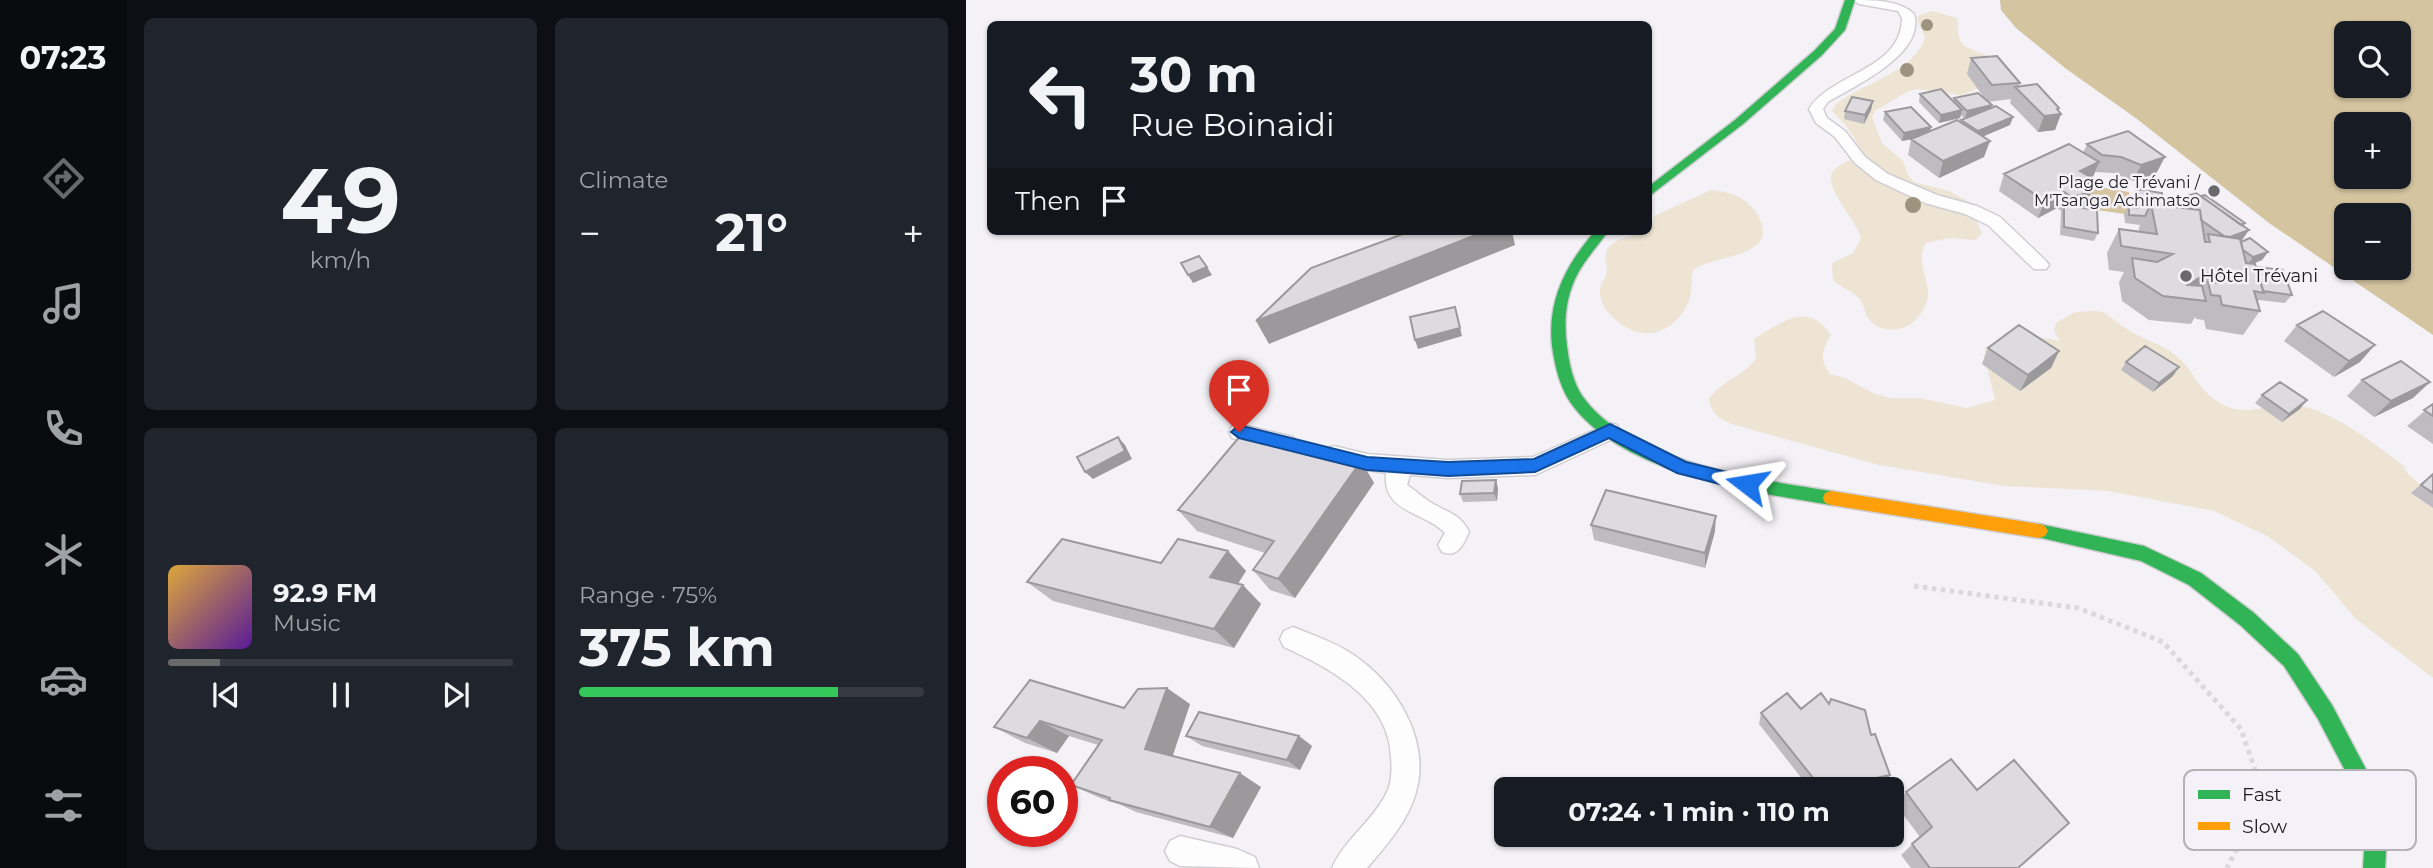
<!DOCTYPE html>
<meta charset="utf-8">
<style>
body{margin:0;font-family:Montserrat,sans-serif;background:#20242c;color:#f1f3f6;height:100vh;display:flex;flex-direction:column;font-size:26px;white-space:nowrap}
*{box-sizing:border-box;margin:0}
p{font-size:23px;color:#9ea1a6}
.icon{flex:none;width:38px;height:38px;fill:none;stroke:currentColor;stroke-width:2;stroke-linecap:round;stroke-linejoin:round}
.map{position:relative;flex:1;overflow:hidden}
.drawer{display:flex;flex-direction:column;gap:18px;padding:18px;background:#0d0f14;width:840px}
.drawer>*{flex:none}
.top-card{position:absolute;left:21px;top:21px;width:665px;height:214px;border-radius:10px;box-shadow:0 2px 5px #0004;background:#171b24;color:#f1f3f6;overflow:hidden}
.fabs{position:absolute;left:1368px;top:21px;display:grid;gap:14px}
.fabs a{display:grid;place-items:center;width:77px;height:77px;border-radius:10px;background:#171b24;box-shadow:0 2px 5px #0004;font-size:35px}
.speed{position:absolute;left:21px;top:756px;display:flex;gap:14px;font-size:35px;font-weight:700;text-align:center}
.speed>*{display:grid;place-content:center;width:91px;height:91px;border-radius:50%;background:#171b24;box-shadow:0 2px 5px #0004;line-height:1}
.speed .limit{border:10px solid #d22;background:#fff;color:#111}
.pin{position:absolute;display:grid;place-items:center;width:60px;height:60px;color:#fff;margin:-72px -30px;border-radius:50% 50% 50% 0;rotate:-45deg;box-shadow:0 0 7px #0007}
.pin .icon{rotate:45deg}
.me{position:absolute;width:77px;margin:-38px;rotate:284deg;stroke-linejoin:round;filter:drop-shadow(0 0 5px #0008)}
.turn{display:flex;align-items:center;gap:24px;height:147px;padding:0 28px;font-size:32px}
.turn .icon{width:91px;height:91px;stroke-width:2.5}
.turn b{display:block;font-size:49px;line-height:60px}
.then{display:flex;align-items:center;height:66px;padding:0 28px;background:#0003;gap:14px;font-size:26px}
.big{font-size:52px;font-weight:700;line-height:1.1}
.drawer .tile{flex:1;display:flex;flex-direction:column;justify-content:center;gap:10px;min-width:0;padding:0 24px;border-radius:10px;background:#20242c}
.drawer .dial{align-items:center;gap:0}
.dial b{font-size:91px;line-height:1}
.song{display:flex;align-items:center;gap:21px}
.cover{width:84px;height:84px;border-radius:10px;background:linear-gradient(135deg,hsl(40 70% 55%),hsl(270 70% 35%))}
.played{height:7px;border-radius:4px;background:linear-gradient(90deg,#69686b 15%,#363941 15%)}
.keys{display:flex;justify-content:space-around;direction:ltr}
.heat{display:flex;justify-content:space-between;align-items:center;font-size:38px;direction:ltr}
.charge{height:10px;border-radius:5px;background:linear-gradient(90deg,#34c759 75%,#363941 0)}
.drawer .tiles{flex:1;display:grid;gap:18px;grid-template-columns:repeat(2,1fr)}
.trip{position:absolute;left:528px;top:777px;width:410px;height:70px;border-radius:10px;background:#171b24;box-shadow:0 2px 5px #0004;font-weight:700;line-height:70px;text-align:center}
main{display:flex;flex:1;min-height:0}
.tabs{display:flex;flex-direction:column;width:126px;justify-content:space-around;align-items:center;background:#090b0e;color:#9ea1a6}
.tabs .icon{width:49px;height:49px}
.tabs .selected{color:#69686b}
.tabs b{font-size:32px;color:#f1f3f6}
.map>svg:first-child{display:block}
.green{fill:#ede4d4}
.water{fill:#d5c4a0;fill-rule:evenodd}
.lines{fill:none;stroke-linecap:round;stroke-linejoin:round}
.lane-casing{stroke:#d0ced2;stroke-width:3}
.fast-casing{stroke:#cecdcf;stroke-width:3}
.slow-casing{stroke:#cecdcf;stroke-width:3}
.path{stroke:#dad9da;stroke-width:5;stroke-dasharray:4.5 4.5;stroke-linecap:butt}
.lane{fill:#fdfdfe;fill-rule:evenodd}
.fast{fill:#30b455;fill-rule:evenodd}
.slow{fill:#ff9f0a;fill-rule:evenodd}
.tree{fill:#9e937f}
.wall{fill:#bebcc0}
.shaded-wall{fill:#9b999c}
.building{fill:#dddbdf;stroke:#9b999c;stroke-width:2}
.route{fill:#1a73e8;stroke:#114b97;stroke-width:2}
.poi-dot{fill:#69686b;stroke:#f4f1f8;stroke-width:2.5}
.labels{text-anchor:middle;stroke-width:5;stroke-linejoin:round;paint-order:stroke}
.far-poi-label{font-size:16px;fill:#1e1d1f;stroke:#f4f1f8;text-anchor:end}
.poi-label{font-size:18px;fill:#1e1d1f;stroke:#f4f1f8;text-anchor:start}
.key{fill:#f4f1f8;stroke:#b4b1b7;stroke-width:2}
.key-label{font-size:19px;fill:#1e1d1f}
</style>
<main>
<nav class="tabs">
<b>07:23</b>
<svg class="icon selected" aria-label="directions" viewBox="0 0 24 24"><path d="M12 3l9 9-9 9-9-9zM9 14v-3h6M13 9l2 2-2 2"/></svg>
<svg class="icon" aria-label="music" viewBox="0 0 24 24"><path d="M9 18V5l10-2v13"/><circle cx="6" cy="18" r="3"/><circle cx="16" cy="16" r="3"/></svg>
<svg class="icon" aria-label="phone" viewBox="0 0 24 24"><path d="M5 4h4l2 5-3 2q2 4 5 5l2-3 5 2v4C11 20 4 13 5 4z"/></svg>
<svg class="icon" aria-label="climate" viewBox="0 0 24 24"><path d="M12 3v18M4 7l16 10M4 17L20 7"/></svg>
<svg class="icon" aria-label="car" viewBox="0 0 24 24"><path d="M5 17H2v-5l4-1 3-4h7l3 4 3 1v5h-3M9 17h6M6 11h13"/><circle cx="7" cy="17" r="2"/><circle cx="17" cy="17" r="2"/></svg>
<svg class="icon" aria-label="filters" viewBox="0 0 24 24"><path d="M4 7h16M4 17h16"/><circle cx="9" cy="7" r="2"/><circle cx="15" cy="17" r="2"/></svg>
</nav>
<section class="drawer">
<div class="tiles">
<div class="tile dial"><b>49</b><p>km/h</p></div>
<div class="tile"><p>Climate</p>
<div class="heat"><a>−</a><b class="big">21°</b><a>+</a></div>
</div>
<div class="tile">
<div class="song"><i class="cover"></i><div><b>92.9 FM</b><p>Music</p></div></div>
<div class="played"></div>
<div class="keys"><svg class="icon" aria-label="previous" viewBox="0 0 24 24"><path d="M18 5L8 12l10 7zM5 5v14"/></svg><svg class="icon" aria-label="pause" viewBox="0 0 24 24"><path d="M8 5v14M16 5v14"/></svg><svg class="icon" aria-label="next" viewBox="0 0 24 24"><path d="M6 5l10 7-10 7zM19 5v14"/></svg></div>
</div>
<div class="tile"><p>Range · 75%</p><b class="big">375 km</b><div class="charge"></div></div>
</div>
</section>
<div class="map">
<svg width="1467" height="868" viewBox="0 0 1467 868">
<rect width="100%" height="100%" fill="#f4f2f7"/>
<path class="green" d="M966,11L991,18C993,25 991,34 994,40C999,52 1019,50 1027,61L1019,86L995,95L951,89L941,92L909,111L906,117L916,143L937,161L942,175L948,182L983,191L1003,202L1016,234L1009,240L983,238L960,243C949,261 963,277 962,296C961,305 953,318 946,323C933,333 912,332 902,318C898,311 898,304 893,298C885,290 875,288 867,280L866,263L887,253L895,238C891,221 854,184 868,170C874,163 886,160 893,157L896,151L881,127L866,111C875,88 945,79 959,38L951,19L953,15Z
M745,190C763,192 780,196 791,214C818,258 746,255 727,270C725,279 726,288 724,297C717,320 696,338 671,332C655,327 633,310 634,291C634,283 640,279 641,271C641,262 636,254 644,246C658,231 686,241 688,216Z
M1109,312C1117,312 1128,310 1136,312C1143,314 1151,323 1158,327C1175,340 1197,343 1213,358C1226,370 1233,389 1248,399C1279,423 1305,399 1336,406C1373,415 1407,443 1437,465L1441,473L1467,496V678L1390,619L1350,572L1333,559L1301,536L1248,511L1142,491L1038,486L913,465L769,425C754,420 746,415 743,399C755,381 777,376 790,359L788,339C816,322 842,300 865,335C856,351 853,358 864,374L879,378L907,393L923,398H953L1001,408L1029,400L1018,356L1020,347L1052,333L1094,341L1088,331L1090,323Z"/>
<path class="water" d="M1034,0H1467V335L1303,223L1171,119L1099,68L1050,28L1035,10ZM1381,33H1433V86H1381ZM1381,124H1433V177H1381ZM1381,215H1433V268H1381Z
M1123,181L1133,187L1163,192L1165,215L1124,209L1123,190L1115,185Z"/>
<g class="lines">
<defs>
<path id="lane" d="M887,0C907,0 934,0 948,14C960,54 888,86 862,102L857,109L861,118L879,131L899,157L922,174L971,195L1011,206L1034,217L1080,261L1083,265L1080,269H1068L1022,225L999,214L959,203L910,180L889,163L869,137L850,123L843,109C865,73 936,70 936,18L932,11L893,4Z
M644,423L651,425L654,431L651,437L569,475L482,478L444,475L441,485C449,490 456,497 464,502C480,512 495,514 503,532C497,545 492,558 476,552L472,545L479,533C458,511 416,513 420,473L368,464L360,461L357,455L360,449L368,446L401,454L482,460L567,457Z
M273,424L327,437L331,443L327,449L320,451L266,438L263,432L266,426Z
M327,627C347,635 368,642 386,654C429,682 465,739 450,792C442,821 420,846 401,868H366C378,840 406,822 420,794C426,784 426,769 425,757C423,699 364,668 318,647L314,639L318,631Z
M214,836L271,849L289,857L293,868L214,866L204,861L199,851L204,841Z"/>
<path id="fast" d="M879,0H889L879,30L856,55L777,124L682,197V187L769,120L848,51L869,29Z
M629,231H642C630,249 615,263 607,284C599,304 598,325 601,346C603,363 607,383 617,397C665,463 790,479 865,491L871,493L873,498L871,503L865,505C786,492 659,474 607,406C594,389 589,367 586,346C581,300 600,265 629,231Z
M1073,524L1178,546L1235,573L1288,613L1332,654L1366,705L1403,775L1421,837L1419,868H1397L1399,837L1383,778L1352,719L1318,666L1274,625L1223,585L1175,561L1067,536L1064,531L1067,526Z"/>
<path id="slow" d="M865,491L1073,524L1079,526L1082,531L1079,536L1073,538L865,505L859,503L857,498L859,493Z"/>
</defs>
<use href="#lane" class="lane-casing"/>
<use href="#fast" class="fast-casing"/>
<use href="#slow" class="slow-casing"/>
<path class="path" d="M948,586L1112,608L1197,642L1275,729L1298,796L1261,868"/>
<use href="#lane" class="lane"/>
<use href="#fast" class="fast"/>
<use href="#slow" class="slow"/>
</g>
<g class="tree">
<circle cx="961" cy="25" r="6"/>
<circle cx="941" cy="70" r="7"/>
<circle cx="947" cy="205" r="8"/>
</g>
<path class="wall" d="M1005,58L1054,83L1053,86L1093,108L1092,111L1095,114L1089,130L1072,132L1044,103L1045,99L1022,102L1025,108L1047,117L1044,125L1017,136L1018,157L973,178L942,155L945,139L936,141L917,120L919,112L965,127L964,131L995,122V120L999,119L995,115L994,118L973,123L953,102L954,94L987,101L988,98L1019,99L1001,74Z
M907,101L905,110L898,124L878,119L879,111Z
M1162,131L1190,174L1167,181L1147,173L1129,172L1121,189L1118,208L1132,233L1128,241L1094,235L1095,211L1091,208L1072,218L1033,191L1038,174L1117,153L1121,144Z
M1170,189L1197,205L1205,206L1208,200L1279,223L1277,226L1275,242L1302,252L1296,260L1287,264L1326,295L1319,303L1293,300L1291,302L1294,311L1277,335L1240,329L1238,320L1230,319L1229,317L1225,324L1183,320L1156,301L1153,282L1158,272L1143,270L1141,253L1153,229L1173,232V228L1174,225L1159,223L1158,215L1163,206L1166,207V197Z
M1331,325L1394,362L1368,377L1318,341Z
M1022,348L1093,351L1085,368L1054,391L1016,364Z
M1160,362L1207,376L1187,392L1155,370Z
M1396,380L1464,382L1447,398L1408,417L1381,396Z
M1296,395L1334,409L1316,422L1289,403Z
M1467,404V444L1441,426Z
M289,440L395,461L408,483L329,598L304,590L287,570L299,553L231,531L212,510Z
M1467,474V508L1445,493Z
M532,488L531,501L497,502L494,494Z
M625,525L749,531L739,568L628,540Z
M262,551L280,571L272,584L295,604L268,648L87,601L61,582L195,563Z
M224,704L206,756L295,787L267,838L170,812L155,805L134,798L105,785L132,745L103,736L91,753L59,743L28,727L158,708Z
M863,704L905,735L924,775L918,785L898,789H844L793,724L795,713Z
M220,736H333L346,746L334,770L236,746Z
M940,792L1052,868H945L935,855L954,837L930,805Z"/>
<path class="shaded-wall" d="M907,101L905,110L898,124L899,115Z
M1026,105L1024,114L999,119L1001,111Z
M1093,108L1091,114H1095L1089,130L1072,132L1078,116L1091,109Z
M996,110L994,118L973,123L975,115Z
M1047,117L1044,125L1009,140L1012,131Z
M965,127L963,136L936,141L938,133Z
M1024,141L1018,157L973,178L977,161Z
M1199,157L1190,174L1167,181L1175,165Z
M1133,162L1120,194L1125,192L1118,209L1099,214L1106,197L1114,171Z
M1098,192L1091,208L1072,218L1079,201Z
M1283,230L1272,246L1261,239Z
M520,231H546L549,245L303,344L290,321Z
M1302,252L1296,260L1281,266L1287,257Z
M241,267L246,275L227,283L222,275Z
M1241,273L1226,296L1222,285Z
M489,307L496,336L452,349L449,340Z
M1409,345L1394,362L1368,377L1383,361Z
M1093,351L1085,368L1054,391L1062,375Z
M1213,367L1207,376L1187,392L1193,383Z
M1464,382L1447,398L1408,417L1425,401Z
M1341,400L1334,409L1316,422L1323,414Z
M152,437L159,445L166,459L127,479L119,472Z
M395,461L408,483L329,598L312,579Z
M530,480L532,488L531,501L528,493Z
M750,516L749,531L739,568V553Z
M262,551L280,571L263,597L244,577Z
M277,585L295,604L268,648L248,629Z
M201,688L224,704L204,764L179,749Z
M74,721L103,736L91,753L61,738Z
M333,736L346,746L334,770L321,760Z
M274,773L295,787L267,838L244,827Z
M924,775L918,785L898,789H889L892,782Z"/>
<path class="building" d="M1031,56L1054,83L1026,85L1005,58Z
M1071,84L1093,108L1091,109L1095,114L1078,116L1049,87Z
M975,89L996,110L975,115L954,94Z
M1012,93L1026,105L1001,111L988,98Z
M886,97L907,101L899,115L879,111Z
M1030,106L1047,117L1012,131L995,120Z
M945,107L965,127L938,133L919,112Z
M991,120L1024,141L977,161L945,139Z
M1162,131L1199,157L1175,165L1155,157L1136,155L1121,144Z
M1103,144L1133,162L1114,171L1126,178L1113,184L1125,192L1106,197L1098,192L1079,201L1038,174Z
M1170,189L1196,193L1197,205L1185,204L1179,216L1163,215V206L1171,208Z
M1230,193L1283,230L1264,237L1258,236L1235,220L1234,210L1219,208L1208,200Z
M1239,195L1279,223L1275,225L1235,196Z
M1185,204L1234,210L1239,242H1244L1242,234L1274,239L1280,263L1289,264L1298,293L1288,291L1294,311L1256,305L1254,296L1245,295L1242,282L1251,283L1248,273H1241L1222,285L1236,286L1240,301L1197,296L1169,278L1166,258L1191,262L1207,254L1155,246L1153,229L1191,234Z
M1098,205L1131,210L1132,233L1098,227Z
M445,231H520L290,321L345,268Z
M1284,238L1302,252L1287,257L1277,250L1275,242Z
M233,256L241,267L222,275L215,263Z
M1290,267L1317,270L1326,295L1297,291Z
M489,307L494,328L449,340L444,317Z
M1357,311L1409,345L1383,361L1331,325Z
M1053,325L1093,351L1062,375L1022,348Z
M1179,346L1213,367L1193,383L1160,362Z
M1435,361L1464,382L1425,401L1396,380Z
M1314,382L1341,400L1323,414L1296,395Z
M1467,404V416L1458,410Z
M295,432L395,461L312,579L287,570L308,541L212,510L275,435L289,440Z
M152,437L159,451L119,472L111,457Z
M1467,474V493L1455,485Z
M530,480L528,493L494,494L496,481Z
M640,490L750,516L739,553L625,525Z
M96,539L195,563L212,539L262,551L244,577L277,585L248,629L61,582Z
M64,680L158,708L172,689L201,688L179,749L274,773L244,827L143,800L144,798L105,785L136,740L74,721L61,738L28,727Z
M821,693L835,709L855,693L863,704L865,699L899,710L905,735L909,734L924,775L892,782L894,789H856L795,713Z
M233,712L333,736L321,760L220,736Z
M985,759L1011,790L1048,760L1103,823L1052,868H964L946,844L966,827L940,792Z"/>
<path class="route" d="M644,424L720,462L781,477L787,479L790,484L787,489L781,491L711,473L643,438L569,472L482,476L401,470L273,438L265,432L273,425L401,457L482,462L568,459Z"/>
<g class="poi-dot">
<circle cx="1248" cy="191" r="7"/>
<circle cx="1220" cy="276" r="7"/>
</g>
<g class="labels">
<g class="far-poi-label">
<text x="1234" y="188">Plage de Trévani /<tspan x="1234" dy="18">M'Tsanga Achimatso</tspan></text>
</g>
<g class="poi-label">
<text x="1234" y="282">Hôtel Trévani</text>
</g>
</g>
<rect x="1218" y="770" width="232" height="80" rx="10" class="key"/>
<rect x="1232" y="790" width="32" height="9" fill="#30b455"/>
<rect x="1232" y="822" width="32" height="8" fill="#ff9f0a"/>
<g class="key-label">
<text x="1276" y="801">Fast</text>
<text x="1276" y="833">Slow</text>
</g>
</svg>
<div class="fabs">
<a><svg class="icon" aria-label="search" viewBox="0 0 24 24"><circle cx="10" cy="10" r="6"/><path d="M15 15l6 6"/></svg></a>
<a>+</a>
<a>−</a>
</div>
<div class="speed"><div class="limit">60</div></div>
<div class="pin" style="left:273px;top:432px;background:#d93025"><svg class="icon" aria-label="arrive" viewBox="0 0 24 24"><path d="M6 21V4h12l-3 4 3 4H6"/></svg></div>
<svg class="me" style="left:781px;top:484px" viewBox="-20 -20 40 40"><path d="M0-17L14 15 0 8-14 15z" fill="#1a73e8" stroke="#fff" stroke-width="4"/></svg>
<div class="trip">07:24 · 1 min · 110 m</div>
<div class="top-card">
<div class="turn"><svg class="icon" aria-label="left" viewBox="0 0 24 24"><path d="M17 20v-9H6M10 6l-5 5 5 5"/></svg><div><b>30 m</b>Rue Boinaidi</div></div>
<div class="then">Then<svg class="icon" aria-label="arrive" viewBox="0 0 24 24"><path d="M6 21V4h12l-3 4 3 4H6"/></svg></div>
</div>
</div>
</main>
